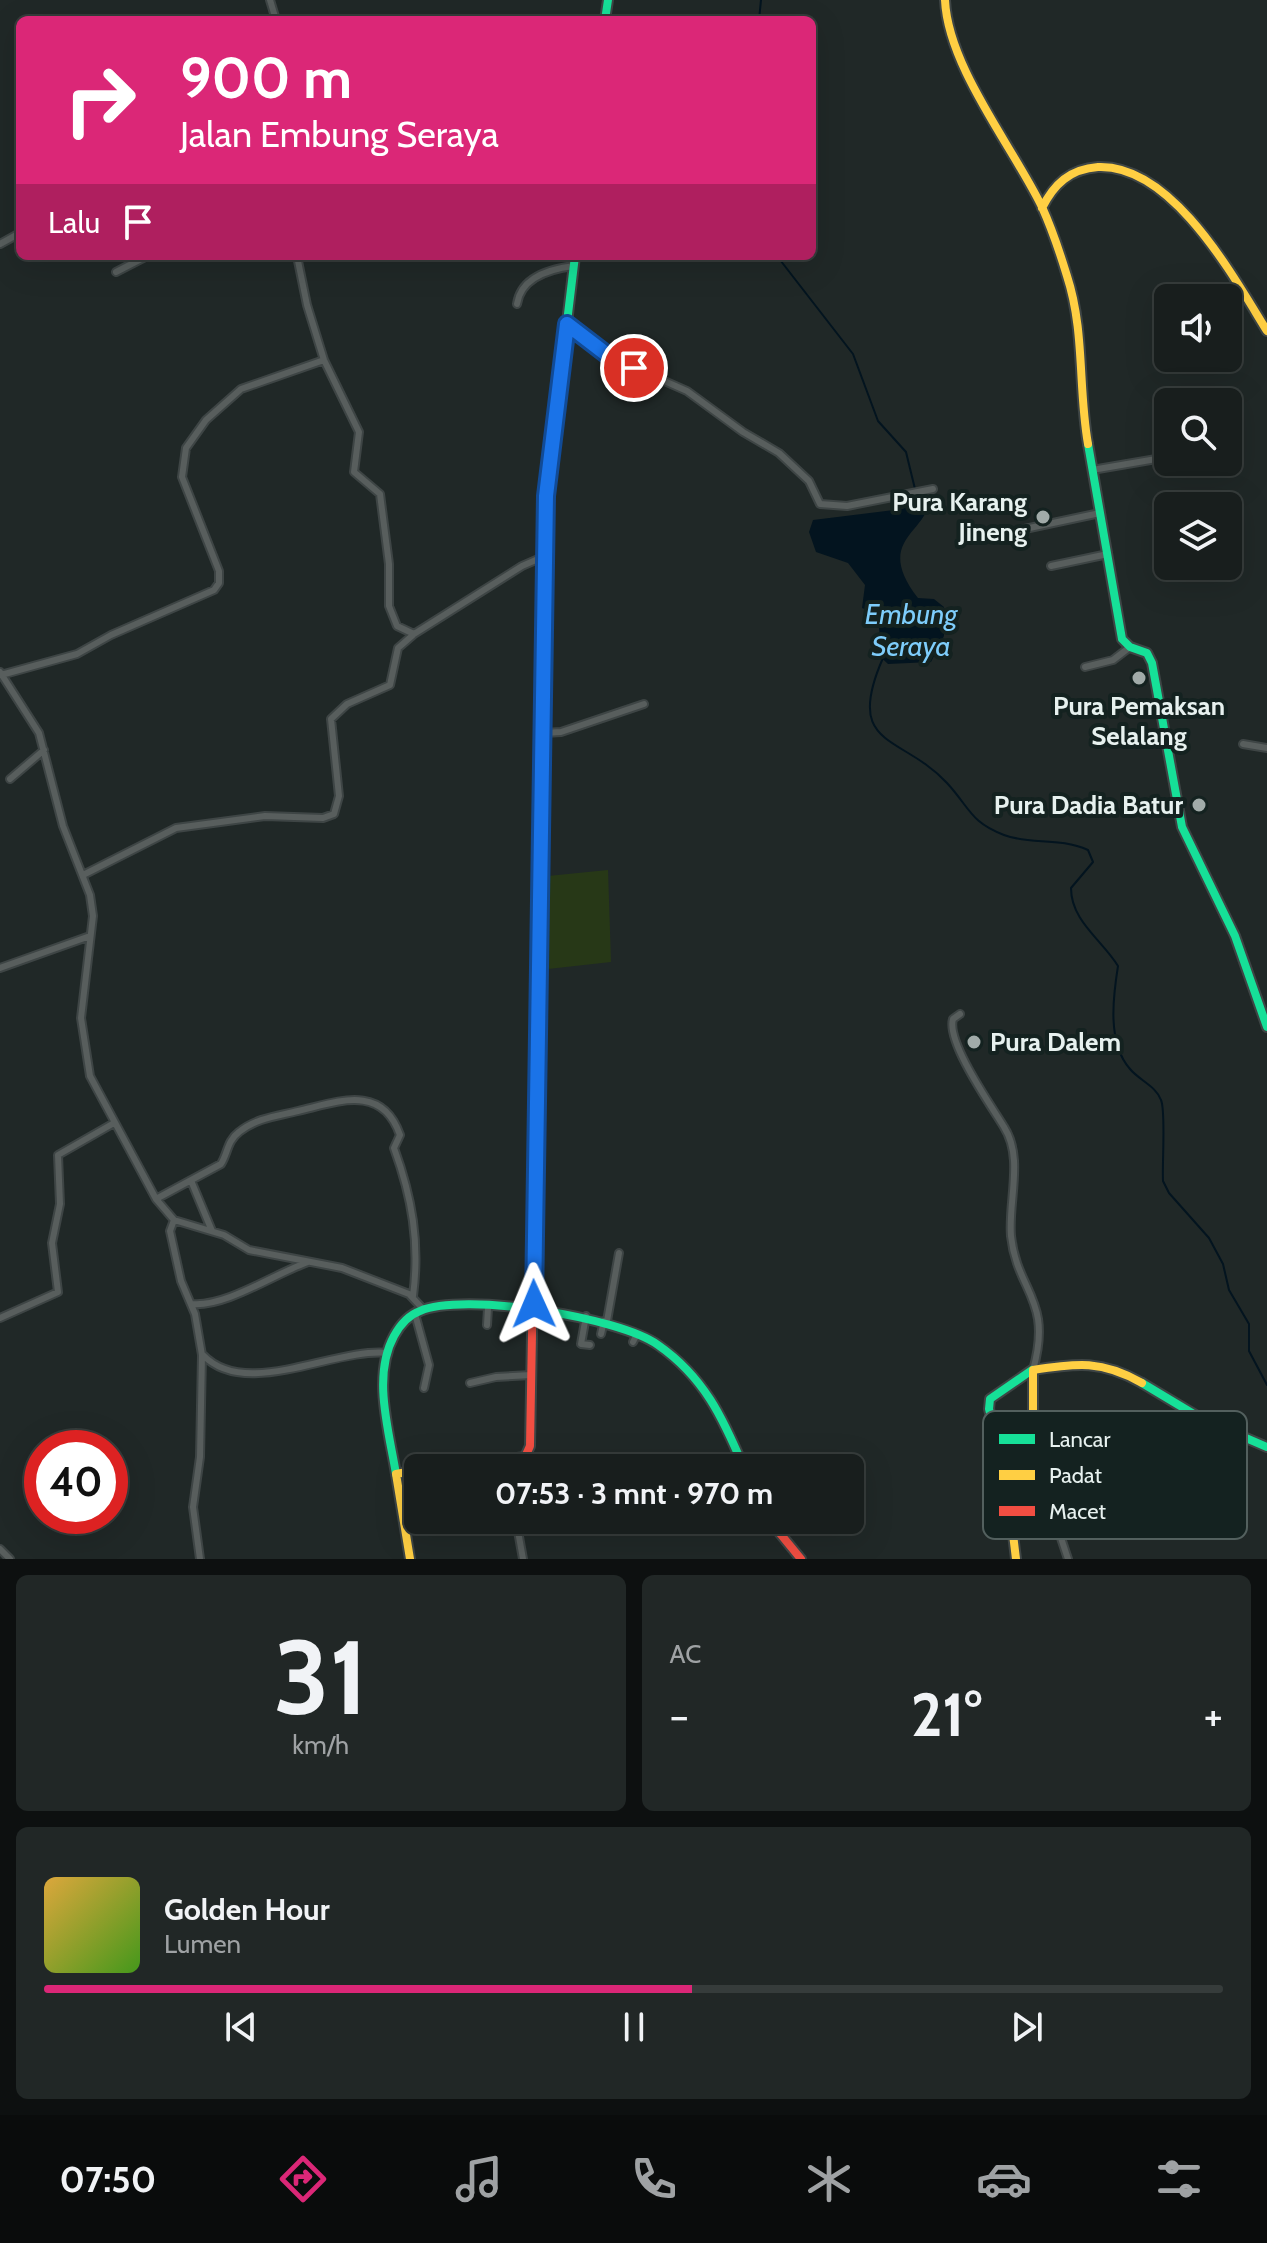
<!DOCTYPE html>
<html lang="id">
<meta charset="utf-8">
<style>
body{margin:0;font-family:Cabin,sans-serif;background:#212726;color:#f1f3f6;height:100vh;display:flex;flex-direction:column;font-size:30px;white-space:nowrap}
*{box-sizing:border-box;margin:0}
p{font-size:26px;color:#9fa2a4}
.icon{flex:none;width:44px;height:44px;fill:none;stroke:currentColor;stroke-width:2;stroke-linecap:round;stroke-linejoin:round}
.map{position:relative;height:1559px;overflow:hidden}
.panel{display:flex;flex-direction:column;gap:16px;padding:16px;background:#0d1010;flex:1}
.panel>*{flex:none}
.top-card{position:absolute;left:16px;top:16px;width:800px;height:244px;border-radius:12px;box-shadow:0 8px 32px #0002,0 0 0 2px #363c3b;background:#db2777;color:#fff;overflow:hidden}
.fabs{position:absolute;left:1154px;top:284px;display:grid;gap:16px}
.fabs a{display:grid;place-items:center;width:88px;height:88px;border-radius:12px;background:#181e1d;box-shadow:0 8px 32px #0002,0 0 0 2px #363c3b;font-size:40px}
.speed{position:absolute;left:24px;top:1430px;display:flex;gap:16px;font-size:40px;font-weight:700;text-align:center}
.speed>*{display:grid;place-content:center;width:104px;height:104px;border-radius:50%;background:#181e1d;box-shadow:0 8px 32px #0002,0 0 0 2px #363c3b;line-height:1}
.speed .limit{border:12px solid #d22;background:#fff;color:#111}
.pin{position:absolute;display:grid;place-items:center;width:68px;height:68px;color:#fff;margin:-34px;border:4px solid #fff;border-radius:50%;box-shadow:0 2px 8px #0007}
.me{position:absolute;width:88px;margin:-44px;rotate:359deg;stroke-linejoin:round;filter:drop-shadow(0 0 6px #0008)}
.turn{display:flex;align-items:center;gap:28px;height:168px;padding:0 32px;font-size:36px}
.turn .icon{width:104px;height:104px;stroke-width:2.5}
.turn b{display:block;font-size:56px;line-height:68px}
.then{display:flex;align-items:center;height:76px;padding:0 32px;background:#0003;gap:16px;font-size:30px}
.big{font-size:60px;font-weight:700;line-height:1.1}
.panel .card{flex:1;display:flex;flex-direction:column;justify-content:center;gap:12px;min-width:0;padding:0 28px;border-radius:12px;background:#212726}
.panel .dial{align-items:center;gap:0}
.dial b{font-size:104px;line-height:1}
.song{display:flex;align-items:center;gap:24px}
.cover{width:96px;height:96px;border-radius:12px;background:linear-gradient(135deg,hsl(40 70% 55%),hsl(100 70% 35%))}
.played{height:8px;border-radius:4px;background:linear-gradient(90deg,#db2777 55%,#363c3b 55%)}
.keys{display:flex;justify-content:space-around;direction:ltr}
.heat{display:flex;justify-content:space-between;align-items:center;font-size:44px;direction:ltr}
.panel .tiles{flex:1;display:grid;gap:16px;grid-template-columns:1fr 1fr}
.card:last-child{grid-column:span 2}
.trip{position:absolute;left:404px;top:1454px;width:460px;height:80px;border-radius:12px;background:#181e1d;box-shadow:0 8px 32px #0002,0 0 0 2px #363c3b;font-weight:700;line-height:80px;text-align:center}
.tabs{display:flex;height:128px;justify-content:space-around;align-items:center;background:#0a0c0c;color:#9fa2a4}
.tabs .icon{width:56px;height:56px}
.tabs .on{color:#db2777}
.tabs b{font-size:36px;color:#f1f3f6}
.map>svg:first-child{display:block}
.green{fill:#273817}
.water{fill:#03141f}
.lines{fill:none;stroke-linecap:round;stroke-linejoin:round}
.stream{stroke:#03141f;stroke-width:2}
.street-casing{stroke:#3e4545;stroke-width:10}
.fast-casing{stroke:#3e4545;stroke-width:12}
.slow-casing{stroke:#3e4545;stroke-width:12}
.jam-casing{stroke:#3e4545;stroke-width:12}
.street{stroke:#585e5d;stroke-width:6}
.fast{stroke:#16e098;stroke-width:8}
.slow{stroke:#ffcf43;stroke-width:8}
.jam{stroke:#f24e42;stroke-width:8}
.route-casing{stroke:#114b97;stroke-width:20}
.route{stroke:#1a73e8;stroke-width:14}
.poi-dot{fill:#a1aba9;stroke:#142220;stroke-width:3}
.labels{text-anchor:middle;stroke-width:8;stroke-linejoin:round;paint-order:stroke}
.poi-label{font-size:26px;font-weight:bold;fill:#e7f1ef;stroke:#142220;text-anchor:end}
.water-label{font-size:28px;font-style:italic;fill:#7ecdfb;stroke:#142220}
.key{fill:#142220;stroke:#53605e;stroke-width:2}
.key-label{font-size:22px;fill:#e7f1ef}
</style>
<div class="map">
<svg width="1267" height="1559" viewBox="0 0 1267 1559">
<rect width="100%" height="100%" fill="#202827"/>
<path class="green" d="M608,870L611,962L548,969V876Z"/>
<path class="water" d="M928,491C938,532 869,535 918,598L934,599L944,607V636L931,662L888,664L874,651L880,636L877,614L862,608L865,585L848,563L816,552L809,532L813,520L902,509L916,503L918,493Z"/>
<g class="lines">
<path class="stream" d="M759,20L761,0
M777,256L853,354L878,421L906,452L915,489
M883,658C843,749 902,734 947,783C970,808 970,822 1004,835C1030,845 1059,837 1088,850L1093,862L1071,888C1071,921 1102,940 1118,966C1113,997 1107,1043 1130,1069C1139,1080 1156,1086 1161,1100C1166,1111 1162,1164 1163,1181L1169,1193L1209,1238L1223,1264L1229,1290L1249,1324V1351L1267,1385"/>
<defs>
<path id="street" d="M270,0L276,20
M0,244L20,233
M297,256L307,305L324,360L359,432L354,472L380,494L389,564V606L397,626L414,634L522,566L545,556
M116,272L147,256
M517,304C521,277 549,269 574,266
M567,324L610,357L687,391L743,432L779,453L809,481L820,504L847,506L933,489
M1092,470L1168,457
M1020,530L1100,513
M1051,566L1108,554
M1085,667L1113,660L1130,647
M0,672L39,733L63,826L90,895L93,916L81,1018L90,1076L156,1199L174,1220L224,1235L249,1250L342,1268L409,1294L423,1309
M1,675L77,654L111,635L214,590L219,583V571L182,477L186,448L206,420L241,389L324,360
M544,733L561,732L644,704
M1243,744L1267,748
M10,779L44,750
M85,874L176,828L265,816L323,818L334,814L339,796L331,719L347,704L390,685L398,648L413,635
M0,968L90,936
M960,1014L953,1019C946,1042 992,1107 1004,1127C1024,1158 1008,1201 1011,1236C1017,1292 1053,1299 1033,1370
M192,1183L212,1231
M156,1199L221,1164C228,1153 227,1141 239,1132C256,1118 278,1116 298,1111C337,1102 382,1083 400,1135L394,1148C412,1197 420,1243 413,1296
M174,1220L170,1231L181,1281L195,1314L202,1355L200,1457L193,1507L200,1559
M192,1304C226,1307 274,1274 308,1262
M415,1314L429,1365L424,1388
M586,1316L581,1344L590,1345
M0,1318L58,1292L52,1243L60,1204L58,1155L114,1123
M607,1321L619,1253
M487,1325L488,1308
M601,1334L604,1321
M633,1342L637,1334
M203,1355C246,1400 335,1347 388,1353
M470,1383L496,1377L531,1375
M516,1520L523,1559
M0,1549L10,1559
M1068,1559L1042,1481L1044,1466L1054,1459L1139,1437L1183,1433L1202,1419"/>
<path id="fast" d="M605,20L608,0
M1088,444L1122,639L1130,647L1147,653L1152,663L1182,827L1235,936L1267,1027
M544,630L546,496L575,256
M1142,1383L1202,1419L1267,1447
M1004,1467L989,1409L990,1399L1032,1370
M396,1474C389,1431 372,1376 394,1336C400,1325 409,1315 420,1311C464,1292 619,1317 658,1345C704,1377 723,1418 744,1468"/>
<path id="slow" d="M945,0C948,67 1013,147 1042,207C1052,229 1060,253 1067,276C1085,331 1078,388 1088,444
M1042,208C1054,184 1070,169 1098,167C1172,164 1233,276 1267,331
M534,1222L544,630
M410,1559L396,1474L418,1470
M1016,1559L1005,1468L1033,1436V1370C1077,1363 1102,1360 1142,1383"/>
<path id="jam" d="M428,1468L525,1457L530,1446L534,1222
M769,1520L801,1559"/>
</defs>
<use href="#street" class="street-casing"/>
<use href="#fast" class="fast-casing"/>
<use href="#slow" class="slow-casing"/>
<use href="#jam" class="jam-casing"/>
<use href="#street" class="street"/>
<use href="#fast" class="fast"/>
<use href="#slow" class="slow"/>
<use href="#jam" class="jam"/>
</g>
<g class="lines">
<defs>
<path id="route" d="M534,1304L546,496L567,324L610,357L634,368"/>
</defs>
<use href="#route" class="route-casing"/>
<use href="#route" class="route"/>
</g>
<g class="poi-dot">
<circle cx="1043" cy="517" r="8"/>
<circle cx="1139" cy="678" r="8"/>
<circle cx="1199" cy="805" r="8"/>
<circle cx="974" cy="1042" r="8"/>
</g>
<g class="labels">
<g class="poi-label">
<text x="1027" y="511">Pura Karang<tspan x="1027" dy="30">Jineng</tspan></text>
<text x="1139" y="715" text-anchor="middle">Pura Pemaksan<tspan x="1139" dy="30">Selalang</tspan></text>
<text x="1183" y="814">Pura Dadia Batur</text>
<text x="990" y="1051" text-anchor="start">Pura Dalem</text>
</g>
<g class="water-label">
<text x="911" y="624">Embung<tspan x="911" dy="32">Seraya</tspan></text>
</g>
</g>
<rect x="983" y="1411" width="264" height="128" rx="12" class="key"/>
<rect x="999" y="1434" width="36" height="10" fill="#16e098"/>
<rect x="999" y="1470" width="36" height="10" fill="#ffcf43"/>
<rect x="999" y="1506" width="36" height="10" fill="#f24e42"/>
<g class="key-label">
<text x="1049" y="1447">Lancar</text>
<text x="1049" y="1483">Padat</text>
<text x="1049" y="1519">Macet</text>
</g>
</svg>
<div class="fabs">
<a><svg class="icon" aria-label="sound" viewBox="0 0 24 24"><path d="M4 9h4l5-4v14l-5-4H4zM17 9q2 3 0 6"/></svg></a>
<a><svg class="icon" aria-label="search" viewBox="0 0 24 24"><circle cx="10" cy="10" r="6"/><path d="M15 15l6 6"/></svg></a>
<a><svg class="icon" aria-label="layers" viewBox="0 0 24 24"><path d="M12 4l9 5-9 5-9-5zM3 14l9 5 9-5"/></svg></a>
</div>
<div class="speed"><div class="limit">40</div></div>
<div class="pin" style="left:634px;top:368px;background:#d93025"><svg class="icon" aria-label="arrive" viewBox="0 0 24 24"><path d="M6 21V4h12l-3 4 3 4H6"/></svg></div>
<svg class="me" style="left:534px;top:1304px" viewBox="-20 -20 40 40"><path d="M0-17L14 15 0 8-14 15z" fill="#1a73e8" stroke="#fff" stroke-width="4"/></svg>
<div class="trip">07:53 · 3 mnt · 970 m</div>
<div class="top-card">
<div class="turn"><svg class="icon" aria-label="right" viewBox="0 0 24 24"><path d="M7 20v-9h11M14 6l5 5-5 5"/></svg><div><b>900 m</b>Jalan Embung Seraya</div></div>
<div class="then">Lalu<svg class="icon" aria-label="arrive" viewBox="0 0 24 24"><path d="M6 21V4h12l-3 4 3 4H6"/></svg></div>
</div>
</div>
<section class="panel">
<div class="tiles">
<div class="card dial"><b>31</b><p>km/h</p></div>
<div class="card"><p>AC</p>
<div class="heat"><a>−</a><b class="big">21°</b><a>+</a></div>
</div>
<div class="card">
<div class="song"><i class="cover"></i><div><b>Golden Hour</b><p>Lumen</p></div></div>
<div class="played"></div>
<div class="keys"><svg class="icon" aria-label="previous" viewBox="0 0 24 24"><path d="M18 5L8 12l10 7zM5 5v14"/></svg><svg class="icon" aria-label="pause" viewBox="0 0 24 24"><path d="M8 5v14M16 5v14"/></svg><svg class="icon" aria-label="next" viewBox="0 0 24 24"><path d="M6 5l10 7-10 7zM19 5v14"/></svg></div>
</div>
</div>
</section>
<nav class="tabs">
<b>07:50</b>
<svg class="icon on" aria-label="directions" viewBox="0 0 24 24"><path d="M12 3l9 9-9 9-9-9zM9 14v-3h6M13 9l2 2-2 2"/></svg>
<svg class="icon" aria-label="music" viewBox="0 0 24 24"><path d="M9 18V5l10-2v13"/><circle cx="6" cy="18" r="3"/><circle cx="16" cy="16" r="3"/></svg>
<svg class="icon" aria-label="phone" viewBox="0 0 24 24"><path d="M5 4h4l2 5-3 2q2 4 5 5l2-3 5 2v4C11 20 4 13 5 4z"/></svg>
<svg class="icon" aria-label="climate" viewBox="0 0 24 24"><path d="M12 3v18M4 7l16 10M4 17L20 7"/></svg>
<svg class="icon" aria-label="car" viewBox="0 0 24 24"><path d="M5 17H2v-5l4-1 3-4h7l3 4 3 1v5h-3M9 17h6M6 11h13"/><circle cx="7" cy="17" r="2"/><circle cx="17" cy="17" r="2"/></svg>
<svg class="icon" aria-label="filters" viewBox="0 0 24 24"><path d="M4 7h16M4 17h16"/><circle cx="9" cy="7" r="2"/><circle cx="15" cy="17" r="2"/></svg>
</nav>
